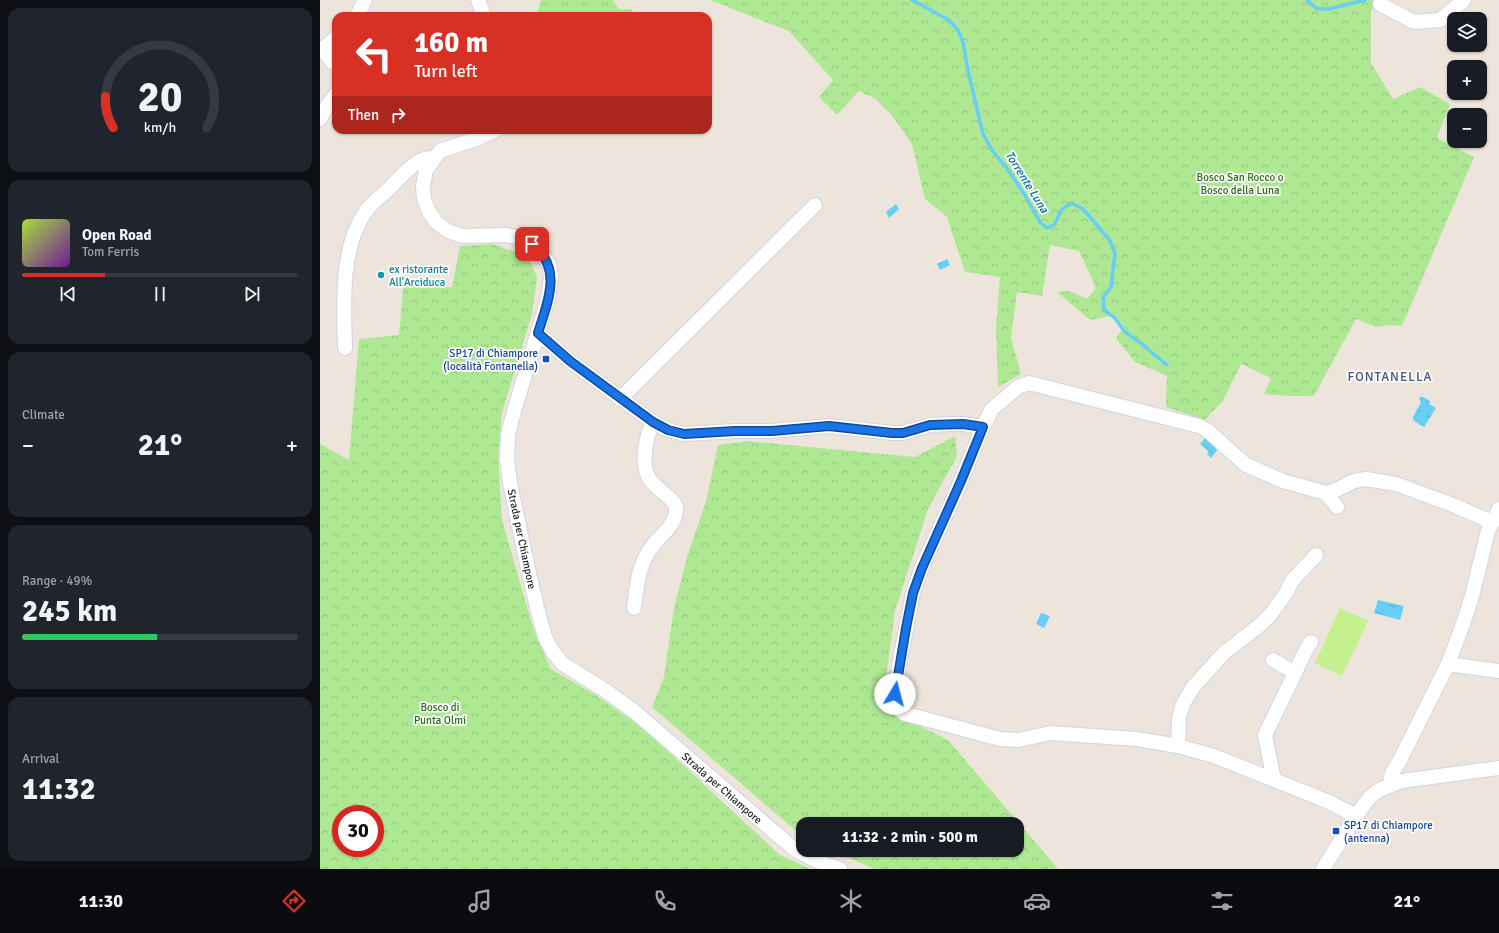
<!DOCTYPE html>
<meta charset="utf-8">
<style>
body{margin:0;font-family:Signika,sans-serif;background:#20242c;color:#f1f3f6;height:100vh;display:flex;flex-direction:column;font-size:15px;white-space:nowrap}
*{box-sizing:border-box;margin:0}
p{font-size:13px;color:#9ea1a6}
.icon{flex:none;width:22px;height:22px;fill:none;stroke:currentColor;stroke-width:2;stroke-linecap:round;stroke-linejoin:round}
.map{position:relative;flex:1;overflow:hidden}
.panel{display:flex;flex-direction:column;gap:8px;padding:8px;background:#0d0f14;width:320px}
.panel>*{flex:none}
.banner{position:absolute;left:12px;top:12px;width:380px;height:122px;border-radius:12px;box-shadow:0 1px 3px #0004;background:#d93025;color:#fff;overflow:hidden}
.fabs{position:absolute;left:1127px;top:12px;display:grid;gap:8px}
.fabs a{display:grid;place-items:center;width:40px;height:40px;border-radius:8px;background:#171b24;box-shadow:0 1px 3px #0004;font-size:20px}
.speed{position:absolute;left:12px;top:805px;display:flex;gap:8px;font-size:20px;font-weight:700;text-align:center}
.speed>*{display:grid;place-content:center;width:52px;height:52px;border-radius:50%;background:#171b24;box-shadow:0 1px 3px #0004;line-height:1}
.speed .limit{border:6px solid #d22;background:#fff;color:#111}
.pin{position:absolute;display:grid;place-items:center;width:34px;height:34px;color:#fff;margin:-17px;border-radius:8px;box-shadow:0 2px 6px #0006}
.me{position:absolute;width:44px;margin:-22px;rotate:8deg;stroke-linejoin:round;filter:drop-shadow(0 0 3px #0008)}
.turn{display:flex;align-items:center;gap:14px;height:84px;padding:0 16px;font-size:18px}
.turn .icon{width:52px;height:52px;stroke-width:2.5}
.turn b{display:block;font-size:28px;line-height:34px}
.then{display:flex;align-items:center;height:38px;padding:0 16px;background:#0003;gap:8px;font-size:15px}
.big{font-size:30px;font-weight:700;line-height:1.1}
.panel .card{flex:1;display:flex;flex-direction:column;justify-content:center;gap:6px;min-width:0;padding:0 14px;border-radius:12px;background:#20242c}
.panel .dial{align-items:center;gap:0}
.dial svg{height:104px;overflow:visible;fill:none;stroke:#363941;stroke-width:7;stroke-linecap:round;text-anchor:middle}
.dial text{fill:#f1f3f6;stroke:none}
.song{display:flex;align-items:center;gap:12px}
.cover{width:48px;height:48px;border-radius:6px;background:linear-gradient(135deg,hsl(80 70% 55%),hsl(280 70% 35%))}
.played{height:4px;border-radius:2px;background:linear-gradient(90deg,#d93025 30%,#363941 30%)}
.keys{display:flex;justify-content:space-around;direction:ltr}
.heat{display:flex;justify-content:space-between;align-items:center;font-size:22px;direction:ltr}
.charge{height:6px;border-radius:3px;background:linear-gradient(90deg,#34c759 49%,#363941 0)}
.trip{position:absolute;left:476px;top:817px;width:228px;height:40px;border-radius:12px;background:#171b24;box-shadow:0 1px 3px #0004;font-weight:700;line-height:40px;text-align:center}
.dock{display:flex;height:64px;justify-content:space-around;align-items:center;background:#090b0e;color:#9ea1a6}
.dock .icon{width:28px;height:28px}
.dock .current{color:#d93025}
.dock b{font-size:18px;color:#f1f3f6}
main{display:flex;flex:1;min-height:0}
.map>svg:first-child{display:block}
.forest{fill:url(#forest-crowns);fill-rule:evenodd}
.pitch{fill:#c5f08e}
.water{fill:url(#water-ripples)}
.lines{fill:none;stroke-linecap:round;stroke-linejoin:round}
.stream{stroke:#66cff7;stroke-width:3.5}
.minor-casing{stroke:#d0d4e4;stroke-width:16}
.minor{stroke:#fff;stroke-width:14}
.route-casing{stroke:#114b97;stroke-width:10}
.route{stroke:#1a73e8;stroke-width:7}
.culture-dot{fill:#0f9aa8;stroke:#fff;stroke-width:1.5}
.transit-dot{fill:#1a4fb4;stroke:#fff;stroke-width:1.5}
.labels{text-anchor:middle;stroke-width:3.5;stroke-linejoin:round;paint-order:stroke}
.park-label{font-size:11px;fill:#266c15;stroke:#fff}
.culture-label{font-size:11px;fill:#0d838f;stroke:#fff;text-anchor:start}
.transit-label{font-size:11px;fill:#164399;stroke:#fff;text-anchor:end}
.street-label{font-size:11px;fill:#2a2a2a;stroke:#fff}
.water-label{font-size:12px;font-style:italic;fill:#046ba4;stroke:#fff}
.quarter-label{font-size:13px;letter-spacing:1px;fill:#47507e;stroke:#fff}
</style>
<main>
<section class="panel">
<div class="card dial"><svg viewBox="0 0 100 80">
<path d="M14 69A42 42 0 1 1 86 69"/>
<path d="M14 69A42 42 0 0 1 8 45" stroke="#d93025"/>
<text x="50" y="56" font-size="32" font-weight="700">20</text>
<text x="50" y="72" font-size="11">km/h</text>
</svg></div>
<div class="card">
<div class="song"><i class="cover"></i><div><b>Open Road</b><p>Tom Ferris</p></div></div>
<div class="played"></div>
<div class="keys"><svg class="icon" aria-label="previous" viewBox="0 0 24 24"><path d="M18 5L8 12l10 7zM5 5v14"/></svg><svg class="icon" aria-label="pause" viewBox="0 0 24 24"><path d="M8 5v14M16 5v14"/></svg><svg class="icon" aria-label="next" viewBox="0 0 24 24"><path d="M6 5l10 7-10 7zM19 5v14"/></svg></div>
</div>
<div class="card"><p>Climate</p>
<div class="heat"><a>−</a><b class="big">21°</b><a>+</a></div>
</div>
<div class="card"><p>Range · 49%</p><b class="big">245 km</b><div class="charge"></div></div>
<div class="card"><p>Arrival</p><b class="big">11:32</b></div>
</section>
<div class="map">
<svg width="1179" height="869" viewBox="0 0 1179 869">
<defs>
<pattern id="forest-crowns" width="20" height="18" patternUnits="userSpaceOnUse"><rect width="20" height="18" fill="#afe893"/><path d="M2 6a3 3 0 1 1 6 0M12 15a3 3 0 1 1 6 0" fill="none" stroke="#97c77f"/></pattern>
<pattern id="water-ripples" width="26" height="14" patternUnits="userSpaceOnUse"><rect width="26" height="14" fill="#66cff7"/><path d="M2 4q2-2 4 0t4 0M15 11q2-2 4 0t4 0" fill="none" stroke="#59b2d4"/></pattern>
</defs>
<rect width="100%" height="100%" fill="#ede5db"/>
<path class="forest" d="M221,0H293L299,9H310L319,16H216Z
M390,0H1057L1051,11V63L1073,99L1100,87L1130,104L1117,138L1154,157L1082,326L1070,325L1056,327L1036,319L994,396H969L944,394L951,378L921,364L904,399L885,420L846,407L847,376L815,362L796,338L804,327L796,315L770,320L737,292L749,291L767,299L776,288L759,251L730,245L722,296L697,292L691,338L701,374L678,387L676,327L680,277L645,272L627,217L605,199L592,144L573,117L556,99L539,91L517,115L499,97L513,80L469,31Z
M173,244L208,257L217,277L212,314L182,413L178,456L182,520L214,631L231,669L277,696L323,728L460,855L490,869H0V444L29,460L39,339L79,335L84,277L132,288L140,246ZM21,814H55V848H21Z
M635,436L637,456L608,509L575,611L562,707L628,740L738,869H554L512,850H697V824H483V837L332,707L344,677L354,608L367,557L386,501L398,445L427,441L595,457Z"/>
<path class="pitch" d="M1020,608L1048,621L1022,676L995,663Z"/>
<path class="water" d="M576,204L579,209L569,218L566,212Z
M627,259L630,265L620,270L617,264Z
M1100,397H1103L1110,401L1109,404L1116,408L1104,427L1094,421L1093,417L1101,402L1099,399Z
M885,438L898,449L891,458L887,454L889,452L880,444Z
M1058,600L1084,606L1080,620L1054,613Z
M721,613L730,616L724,628L716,624Z"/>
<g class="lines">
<path class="stream" d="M592,0L629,20L638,30L643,42L648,71L663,134L672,150L688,170L704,194L720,222L727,228L734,225L742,209L752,203L764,210L789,239L795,253L791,287L783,298L784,310L795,318L805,332L818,341L847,365
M987,0L997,9H1009L1045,0"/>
<defs>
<path id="minor" d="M158,0L164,16
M1060,4L1094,22L1120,20L1144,0
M37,16L45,0
M2,49L13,63H16
M0,51L16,38
M0,119L5,109L16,94
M176,130L159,138L120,151L106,170L103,186L104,199L109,212L116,222L128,231L142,236L187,235L204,239L219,250L229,264L231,277L228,299L194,411L188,434L187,459L190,483L205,555L217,608L225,637L233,652L243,664L286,691L315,712L474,849L497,861L520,869
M218,333L250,361L333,422L348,430L364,434L415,431H452L509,426L572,433H583L610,425L630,424H643L663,427L672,409L698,387L709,383L879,426L887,430L926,465L963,481L1006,493L1014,491L1034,481L1046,479L1076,484L1133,505L1172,522
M25,348C24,305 20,251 44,214C51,203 61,196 70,188C78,179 92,164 102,160C106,158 111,158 114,158
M300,399L495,205
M663,427L635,495L602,567L593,593L579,665L575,694V702L578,708L585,714L594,716L680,739L699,740L730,733L817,739L858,746L894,756L1007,801L1036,816
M1006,493L1017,507
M314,608C317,585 318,563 334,544C342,535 357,523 356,508C355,500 345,495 340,490C336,486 330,482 328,476C321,462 326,436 333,422
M953,660L975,673
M1128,664L1179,671
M858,746L859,717L863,704L873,687L904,653L940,625L951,614L966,593L972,581L996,555
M954,780L945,735L986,650L991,642
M1070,785L1072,773L1080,760L1128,664L1143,624L1152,596L1168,531L1179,509
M1003,869L1036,816L1049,798L1059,790L1082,781L1179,768"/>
</defs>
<use href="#minor" class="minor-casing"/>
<use href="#minor" class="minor"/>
</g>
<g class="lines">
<defs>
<path id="route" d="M212,244C243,268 228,301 218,333L250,361L333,422L348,430L364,434L415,431H452L509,426L572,433H583L610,425L643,424L663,427L641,481L602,568L593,593L586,628L575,694"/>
</defs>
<use href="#route" class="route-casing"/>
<use href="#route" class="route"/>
</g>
<circle class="culture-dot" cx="61" cy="275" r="4"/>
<g class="transit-dot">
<rect x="222" y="355" width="8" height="8" rx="2"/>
<rect x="1012" y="827" width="8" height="8" rx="2"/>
</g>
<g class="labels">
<g class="park-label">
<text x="920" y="181">Bosco San Rocco o<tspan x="920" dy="13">Bosco della Luna</tspan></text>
<text x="120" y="711">Bosco di<tspan x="120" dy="13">Punta Olmi</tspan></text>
</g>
<g class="culture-label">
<text x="69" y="273">ex ristorante<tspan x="69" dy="13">All'Arciduca</tspan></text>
</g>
<g class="transit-label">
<text x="218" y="357">SP17 di Chiampore<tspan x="218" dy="13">(località Fontanella)</tspan></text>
<text x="1024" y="829" text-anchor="start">SP17 di Chiampore<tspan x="1024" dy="13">(antenna)</tspan></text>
</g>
<g class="street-label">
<text transform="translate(202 539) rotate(78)" y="4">Strada per Chiampore</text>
<text transform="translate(402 788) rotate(41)" y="4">Strada per Chiampore</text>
</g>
<g class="water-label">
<text transform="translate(707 182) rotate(58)" y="4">Torrente Luna</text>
</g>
<g class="quarter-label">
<text x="1070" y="381">FONTANELLA</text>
</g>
</g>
</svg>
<div class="fabs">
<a><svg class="icon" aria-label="layers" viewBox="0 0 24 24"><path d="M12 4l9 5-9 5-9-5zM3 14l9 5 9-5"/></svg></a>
<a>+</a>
<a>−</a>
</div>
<div class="speed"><div class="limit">30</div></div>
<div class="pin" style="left:212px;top:244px;background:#d93025"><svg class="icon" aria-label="arrive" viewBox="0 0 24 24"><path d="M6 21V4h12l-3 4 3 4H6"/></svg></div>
<svg class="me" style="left:575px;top:694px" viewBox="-20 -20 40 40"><circle r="19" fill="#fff"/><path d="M0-13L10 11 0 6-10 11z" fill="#1a73e8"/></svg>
<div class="trip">11:32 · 2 min · 500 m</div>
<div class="banner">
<div class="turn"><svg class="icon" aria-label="left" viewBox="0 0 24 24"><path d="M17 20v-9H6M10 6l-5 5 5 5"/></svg><div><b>160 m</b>Turn left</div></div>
<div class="then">Then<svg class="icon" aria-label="right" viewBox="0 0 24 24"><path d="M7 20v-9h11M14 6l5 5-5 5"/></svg></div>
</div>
</div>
</main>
<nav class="dock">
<b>11:30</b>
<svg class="icon current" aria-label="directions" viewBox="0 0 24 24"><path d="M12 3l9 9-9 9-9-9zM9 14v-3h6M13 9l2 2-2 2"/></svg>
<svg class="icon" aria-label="music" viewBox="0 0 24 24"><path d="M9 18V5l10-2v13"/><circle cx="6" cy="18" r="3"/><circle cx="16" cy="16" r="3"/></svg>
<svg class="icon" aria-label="phone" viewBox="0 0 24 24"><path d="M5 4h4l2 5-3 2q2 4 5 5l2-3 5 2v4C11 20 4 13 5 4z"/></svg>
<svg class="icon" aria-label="climate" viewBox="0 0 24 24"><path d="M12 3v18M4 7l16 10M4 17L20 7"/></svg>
<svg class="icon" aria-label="car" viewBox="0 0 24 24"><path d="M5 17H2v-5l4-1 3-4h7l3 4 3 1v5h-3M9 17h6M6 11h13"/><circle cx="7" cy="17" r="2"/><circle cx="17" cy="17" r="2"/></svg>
<svg class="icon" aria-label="filters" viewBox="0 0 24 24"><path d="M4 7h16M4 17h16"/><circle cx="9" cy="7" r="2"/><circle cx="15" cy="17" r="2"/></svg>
<b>21°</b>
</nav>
